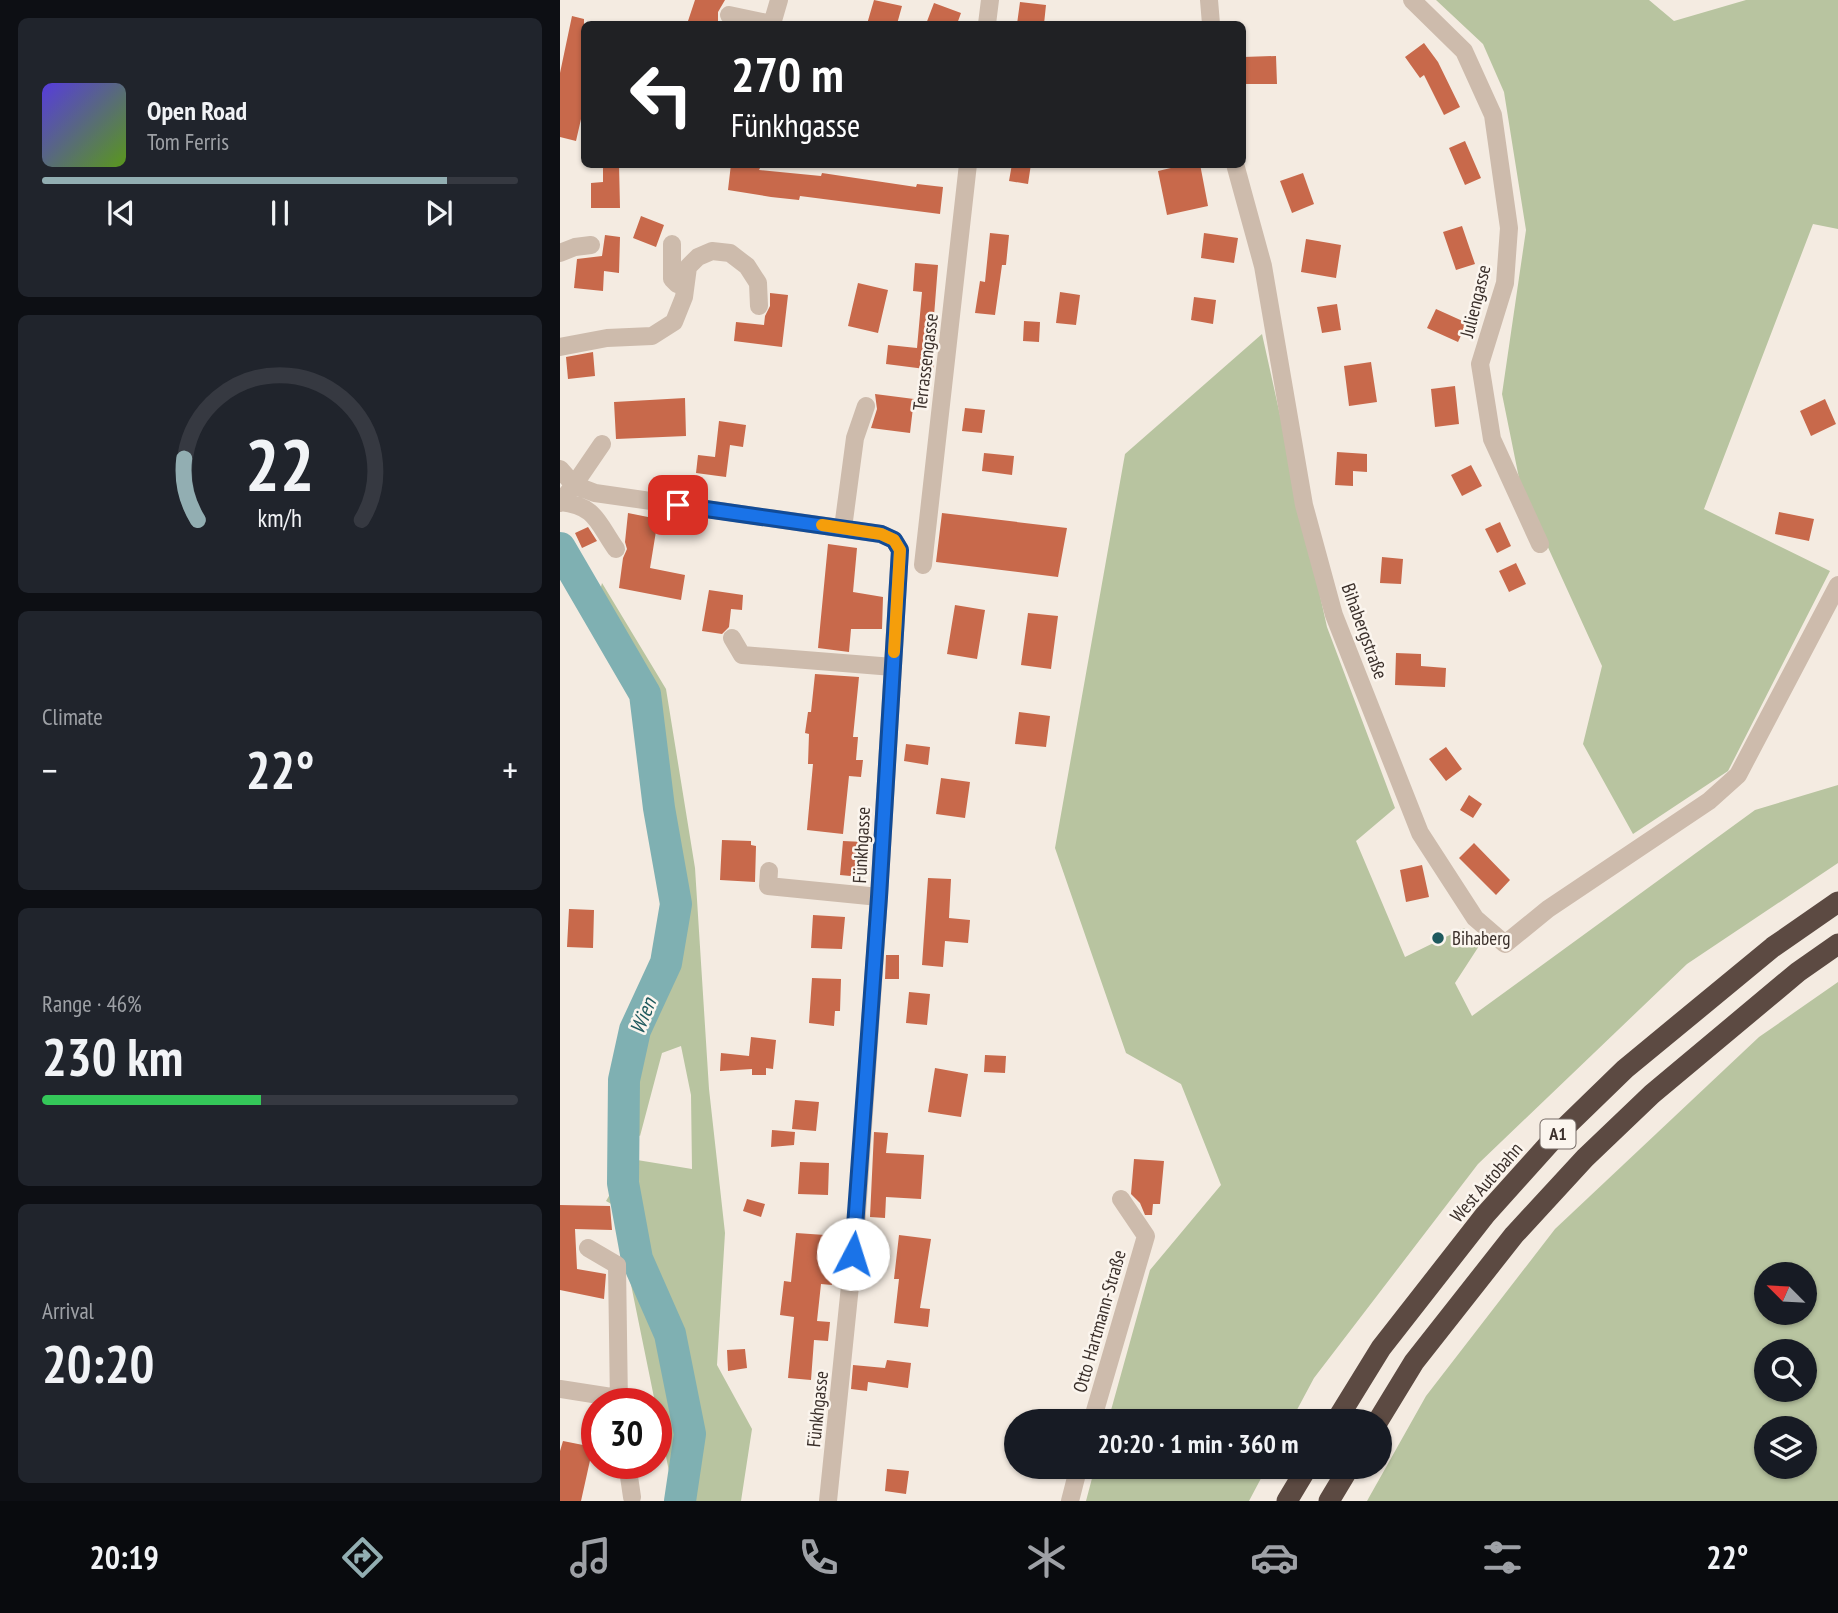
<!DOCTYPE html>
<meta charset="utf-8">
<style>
body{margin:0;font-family:"PT Sans Narrow",sans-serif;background:#20242c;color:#f1f3f6;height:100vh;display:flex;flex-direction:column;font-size:26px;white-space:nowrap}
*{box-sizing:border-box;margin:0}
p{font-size:23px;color:#9ea1a6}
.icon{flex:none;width:38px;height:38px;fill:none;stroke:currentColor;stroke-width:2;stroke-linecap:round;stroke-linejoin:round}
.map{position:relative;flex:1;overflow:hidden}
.sheet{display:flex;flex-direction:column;gap:18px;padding:18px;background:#0d0f14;width:560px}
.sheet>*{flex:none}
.banner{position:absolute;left:21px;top:21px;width:665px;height:147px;border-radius:10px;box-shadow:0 2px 5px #0004;background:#202124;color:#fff;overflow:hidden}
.needle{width:46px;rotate:294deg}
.controls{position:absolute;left:1194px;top:1262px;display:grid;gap:14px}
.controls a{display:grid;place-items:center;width:63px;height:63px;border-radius:50%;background:#171b24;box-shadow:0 2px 5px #0004;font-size:35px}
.speed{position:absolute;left:21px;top:1388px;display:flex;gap:14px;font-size:35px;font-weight:700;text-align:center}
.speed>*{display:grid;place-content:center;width:91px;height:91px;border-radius:50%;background:#171b24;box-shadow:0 2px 5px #0004;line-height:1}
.speed .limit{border:10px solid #d22;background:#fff;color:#111}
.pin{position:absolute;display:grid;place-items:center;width:60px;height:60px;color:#fff;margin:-30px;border-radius:14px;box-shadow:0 4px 10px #0006}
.me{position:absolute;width:77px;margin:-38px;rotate:5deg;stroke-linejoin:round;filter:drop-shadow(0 0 5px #0008)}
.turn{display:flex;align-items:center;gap:24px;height:147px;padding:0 35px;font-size:32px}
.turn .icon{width:91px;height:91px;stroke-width:2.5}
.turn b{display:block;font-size:49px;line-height:60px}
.big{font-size:52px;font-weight:600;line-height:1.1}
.sheet .tile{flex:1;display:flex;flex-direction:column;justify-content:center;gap:10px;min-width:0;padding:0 24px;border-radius:10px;background:#20242c}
.sheet .dial{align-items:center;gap:0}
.dial svg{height:182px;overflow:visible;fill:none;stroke:#363941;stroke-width:7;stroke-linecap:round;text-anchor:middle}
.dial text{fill:#f1f3f6;stroke:none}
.song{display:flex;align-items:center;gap:21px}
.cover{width:84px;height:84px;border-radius:10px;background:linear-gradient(135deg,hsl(250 70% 55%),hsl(90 70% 35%))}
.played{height:7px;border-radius:4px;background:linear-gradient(90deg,#92aeb2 85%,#363941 85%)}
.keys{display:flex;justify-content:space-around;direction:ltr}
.heat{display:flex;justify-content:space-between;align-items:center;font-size:38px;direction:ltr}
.charge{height:10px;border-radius:5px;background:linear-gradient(90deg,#34c759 46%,#363941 0)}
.trip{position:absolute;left:444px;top:1409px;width:388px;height:70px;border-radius:35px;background:#171b24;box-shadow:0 2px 5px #0004;font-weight:600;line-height:70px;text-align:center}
.dock{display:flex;height:112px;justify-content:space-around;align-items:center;background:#090b0e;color:#9ea1a6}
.dock .icon{width:49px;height:49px}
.dock .selected{color:#92aeb2}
.dock b{font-size:32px;color:#f1f3f6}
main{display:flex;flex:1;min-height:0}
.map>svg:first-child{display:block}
.green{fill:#b8c4a0;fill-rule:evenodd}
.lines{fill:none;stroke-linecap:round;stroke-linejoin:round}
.river{stroke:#7fb0b2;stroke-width:32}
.building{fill:#c8694b}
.minor{stroke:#cdbbac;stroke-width:18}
.highway{stroke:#5c4a42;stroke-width:21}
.route-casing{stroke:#114b97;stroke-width:18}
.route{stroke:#1a73e8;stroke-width:12}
.slow{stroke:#f59e0b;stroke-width:12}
.poi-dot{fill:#1f5a5e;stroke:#fbf5ee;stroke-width:2.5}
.labels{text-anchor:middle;stroke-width:5;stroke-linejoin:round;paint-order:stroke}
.shield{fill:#fbf5ee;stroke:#756b66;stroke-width:2}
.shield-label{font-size:18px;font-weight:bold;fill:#3b302b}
.street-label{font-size:19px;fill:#3b302b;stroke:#fbf5ee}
.poi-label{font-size:19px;fill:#3b302b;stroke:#fbf5ee;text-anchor:start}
.water-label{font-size:21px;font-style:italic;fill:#1f5a5e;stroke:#fbf5ee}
</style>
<main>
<section class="sheet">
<div class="tile">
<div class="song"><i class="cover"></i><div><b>Open Road</b><p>Tom Ferris</p></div></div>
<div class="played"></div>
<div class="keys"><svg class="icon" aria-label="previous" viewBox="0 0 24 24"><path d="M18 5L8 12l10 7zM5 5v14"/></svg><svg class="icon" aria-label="pause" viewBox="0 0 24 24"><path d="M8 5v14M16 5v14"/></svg><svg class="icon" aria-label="next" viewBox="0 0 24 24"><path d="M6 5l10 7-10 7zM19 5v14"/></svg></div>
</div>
<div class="tile dial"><svg viewBox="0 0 100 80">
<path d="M14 69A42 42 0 1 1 86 69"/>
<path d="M14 69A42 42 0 0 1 8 42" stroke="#92aeb2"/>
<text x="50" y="56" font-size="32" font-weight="700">22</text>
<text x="50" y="72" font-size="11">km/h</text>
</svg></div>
<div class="tile"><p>Climate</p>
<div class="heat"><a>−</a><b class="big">22°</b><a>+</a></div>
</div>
<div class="tile"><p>Range · 46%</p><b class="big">230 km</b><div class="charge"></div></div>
<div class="tile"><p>Arrival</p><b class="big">20:20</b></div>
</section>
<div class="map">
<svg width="1278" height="1501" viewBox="0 0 1278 1501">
<rect width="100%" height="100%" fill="#f4ebe1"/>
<path class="green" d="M876,0H1089L1114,21L1186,0H1278V229L1253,224L1144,509L1270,571L1168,771L1073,834L1023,744L1042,666L961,488L942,394L966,230L944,92L923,44Z
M702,334L767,627L835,808L796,841L845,957L904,928L919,946L895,983L912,1016L1195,810L1278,785V863L1127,964L918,1164L754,1378L731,1421H548L590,1270L661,1185L621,1084L566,1053L495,848L565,454Z
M42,583L106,689L135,868L149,1089L165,1233L157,1365L192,1429L181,1501H108L111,1481L55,1206L46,1201L71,1159L132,1169L131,1095L121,1046L102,1053L80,1136L71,1131L69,1073L114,971L120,903L104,801L93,699L38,598Z
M1278,982V1501H807L866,1396L995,1229L1199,1037ZM1244,1274V1312H1206V1274ZM1244,1351V1390H1206V1351ZM1244,1428V1466H1206V1428Z
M535,1467V1466L707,1467L689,1501H526Z"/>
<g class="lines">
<path class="river" d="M0,548L85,694L99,808L116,904L106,963L75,1030L64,1080L63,1183L77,1259L110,1334L130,1434L120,1501"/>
</g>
<path class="building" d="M135,0H165L158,12V24H127Z
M314,0L342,6L337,24H307Z
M460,2L486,5L484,24H457Z
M374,3L401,13L397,24H366Z
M12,16L24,19V106L16,141L0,137V73Z
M864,43L878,62L900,107L884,115L864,75L860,78L845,57Z
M716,56L717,84H683V57Z
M905,141L921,178L905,185L889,148Z
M43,164H59L60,208H31V183L43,182Z
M171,164L200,168L199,170L261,176L262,173L356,187L357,184L383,187L380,214L240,196L239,200L211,197L168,190Z
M452,164H471L468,184L449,181Z
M628,164H640L648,206L607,215L598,171Z
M743,173L754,204L732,213L720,181Z
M81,216L104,225L96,247L73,238Z
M902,226L915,264L896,270L883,232Z
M430,233L449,235L446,265H442L435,315L415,313L420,281L425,282Z
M644,233L678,238L674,263L641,258Z
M45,235L60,237L59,273L44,271L43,291L14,288L17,259L42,256Z
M746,239L781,245L776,278L741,272Z
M355,263L378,265L374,316L379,317L373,370L326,364L328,345L357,348L362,292L353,291Z
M298,283L328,290L318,333L288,326Z
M500,292L520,295L516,325L496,323Z
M210,293L228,295L222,347L174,341L176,322L204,325L205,316L210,306Z
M634,297L656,300L653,324L631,320Z
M777,304L781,330L762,333L757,307Z
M876,309L907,323L898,342L867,328Z
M464,321L480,322L479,342L463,341Z
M33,352L35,376L8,379L6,357Z
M811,362L817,402L789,406L784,366Z
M895,386L899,424L875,427L871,389Z
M315,394L354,399L350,433L311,428L317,409Z
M125,398L126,436L56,439L54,402Z
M1265,399L1276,424L1251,436L1240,411Z
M405,408L425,410L422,433L402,431Z
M159,421L186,425L183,447L170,445L166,477L136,473L138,455L155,457Z
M777,452L807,454V472L793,471V486L775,485Z
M424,453L454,456L452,475L422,471Z
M911,465L922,486L902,496L891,475Z
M1219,512L1254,519L1249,541L1215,534Z
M68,513L98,519L90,568L125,575L121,600L59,588L63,558L67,549L65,542Z
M382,513L507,528L498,577L376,562Z
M940,522L951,546L937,553L925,529Z
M28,527L37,541L22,548L15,533Z
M268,544L297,548L293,592L323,597L322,629H291L289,652L258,648Z
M822,557L843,559L841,584L820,583Z
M956,563L966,584L949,592L939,571Z
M149,590L183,595L182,610L171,609L169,627L162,634L142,631Z
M395,605L425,610L417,659L387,654Z
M468,613L498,616L491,669L461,665Z
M836,653L861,654V666L886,668L885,687L835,685Z
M255,674L299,677L293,737H298L296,760H303L301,777L289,776L283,834L247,830L253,764H248L249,734L245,733L248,712H251Z
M459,712L490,716L486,747L455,744Z
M346,744L370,747L368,765L344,761Z
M886,747L902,769L886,781L869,759Z
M381,778L410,782L405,818L376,814Z
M909,795L922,804L913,818L900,810Z
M162,840L191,841V845L196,846L195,882L160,880Z
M283,841L304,842L301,877L280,875Z
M914,843L950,880L936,895L899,858Z
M862,865L869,897L846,902L840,870Z
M368,878L391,879L389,918L410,920L408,943L385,941L383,967L362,965Z
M9,909L34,910L33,948L7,947Z
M253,915L285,917L282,949L251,948Z
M326,955H339V979H325Z
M252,978L281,979L280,1011H275L274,1026L249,1023Z
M349,992L370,994L367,1025L346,1023Z
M191,1037L216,1040L213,1069L206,1068V1075H192V1069L160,1071L161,1053L189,1056Z
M425,1055L446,1056L445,1073L424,1072Z
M375,1068L408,1074L401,1117L368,1112Z
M235,1100L259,1102L256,1131L232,1129Z
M212,1130L235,1132L234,1145L211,1147Z
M314,1132L328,1133L326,1153L364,1155L361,1199L326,1197L325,1218L310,1217Z
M574,1159L604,1161L600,1204H593L592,1215H585L580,1203L571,1194Z
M240,1162L269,1163L268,1195L238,1194Z
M187,1199L205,1204L201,1217L183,1211Z
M0,1205L50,1206L52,1230L15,1229L17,1269L46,1274L44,1299L0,1290Z
M236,1233L265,1235L262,1266L273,1267L272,1285L261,1284L257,1321L270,1322L268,1341L254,1340L251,1380L228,1378L234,1317L220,1315L224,1281L231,1282Z
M339,1235L371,1239L360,1308L370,1309L368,1327L334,1323L339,1279H334Z
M185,1349L187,1368L168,1371L167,1350Z
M327,1360L351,1363L348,1388L308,1382L307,1391L291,1389L293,1365L325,1368Z
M3,1441L33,1447L21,1501H0V1451Z
M327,1469L349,1471L346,1494L325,1491Z"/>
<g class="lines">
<path class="minor" d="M649,0L651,24
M852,0L904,51L933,115L949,228L945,283L920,364L932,439L980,544
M169,15L212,24
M212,24L219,0
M427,24L430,0
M675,164L703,266L744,505L774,615L860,833L915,918L945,944L988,909L1149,801L1178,775L1278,585
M112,244V279L117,284L125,286
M0,253L15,247L31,245
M0,347L47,338L92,336L114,322L124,297L128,267L138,257L152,251L170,253L187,266L198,283L199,306
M0,469L14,485L42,444
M1,502C36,506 37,522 56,549
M0,503L14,485L35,493L321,534L334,540L340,550L319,897L296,1227L268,1501
M283,528L295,438L306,406
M363,565L408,164
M172,638L182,655L333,667
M209,871L208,886L319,897
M28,1248L57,1265L59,1404
M0,1389L58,1398
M532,1421L586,1236L561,1199
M67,1463L72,1497
M510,1501L519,1466"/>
<path class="highway" d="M776,1421L821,1348L925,1215L996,1136L1065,1069L1213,947L1278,902
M818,1421L854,1362L954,1235L1025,1158L1092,1094L1238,972L1278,944
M727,1501L748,1466
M769,1501L790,1466"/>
</g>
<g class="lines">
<defs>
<path id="route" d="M118,505L321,534L334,540L340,550L319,897L293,1254"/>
</defs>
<use href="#route" class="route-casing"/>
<use href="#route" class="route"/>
<path class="slow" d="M262,525L321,534L334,540L340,550L334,652"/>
</g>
<circle class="poi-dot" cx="878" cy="938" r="7"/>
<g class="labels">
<rect class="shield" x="980.5" y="1119.5" width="35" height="29" rx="5"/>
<g class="shield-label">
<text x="998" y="1140">A1</text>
</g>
<g class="street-label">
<text transform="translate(915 301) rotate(-76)" y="7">Juliengasse</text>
<text transform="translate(365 362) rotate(-83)" y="7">Terrassengasse</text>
<text transform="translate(805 631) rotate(70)" y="7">Bihabergstraße</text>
<text transform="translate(301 845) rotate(-87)" y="7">Fünkhgasse</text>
<text transform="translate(926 1182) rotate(-49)" y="7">West Autobahn</text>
<text transform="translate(539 1321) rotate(-74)" y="7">Otto Hartmann-Straße</text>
<text transform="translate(257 1409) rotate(-84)" y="7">Fünkhgasse</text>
</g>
<g class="poi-label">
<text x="892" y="945">Bihaberg</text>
</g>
<g class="water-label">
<text transform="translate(83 1016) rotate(-68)" y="7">Wien</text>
</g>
</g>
</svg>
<div class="controls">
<a><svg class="needle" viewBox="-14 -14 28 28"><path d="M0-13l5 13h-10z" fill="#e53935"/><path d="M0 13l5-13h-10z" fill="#9ea1a6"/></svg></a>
<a><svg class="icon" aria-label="search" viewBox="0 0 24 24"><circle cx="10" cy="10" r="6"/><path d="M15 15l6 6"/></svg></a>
<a><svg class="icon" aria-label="layers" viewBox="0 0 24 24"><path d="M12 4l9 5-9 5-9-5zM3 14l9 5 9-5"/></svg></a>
</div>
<div class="speed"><div class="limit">30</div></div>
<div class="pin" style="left:118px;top:505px;background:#d93025"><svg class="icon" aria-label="arrive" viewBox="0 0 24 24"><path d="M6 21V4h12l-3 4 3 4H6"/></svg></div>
<svg class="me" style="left:293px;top:1254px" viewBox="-20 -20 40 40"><circle r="19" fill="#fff"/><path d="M0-13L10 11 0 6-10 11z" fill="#1a73e8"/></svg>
<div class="trip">20:20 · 1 min · 360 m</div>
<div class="banner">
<div class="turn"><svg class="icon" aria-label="left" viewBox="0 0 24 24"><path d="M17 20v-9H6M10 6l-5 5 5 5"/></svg><div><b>270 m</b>Fünkhgasse</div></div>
</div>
</div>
</main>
<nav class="dock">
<b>20:19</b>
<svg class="icon selected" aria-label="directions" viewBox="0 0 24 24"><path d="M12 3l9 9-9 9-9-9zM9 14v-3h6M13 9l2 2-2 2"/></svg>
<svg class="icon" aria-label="music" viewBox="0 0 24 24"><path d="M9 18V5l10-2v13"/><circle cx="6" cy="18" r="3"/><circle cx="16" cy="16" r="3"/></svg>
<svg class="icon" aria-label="phone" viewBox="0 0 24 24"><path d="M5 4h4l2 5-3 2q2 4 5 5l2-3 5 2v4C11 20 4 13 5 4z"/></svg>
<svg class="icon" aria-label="climate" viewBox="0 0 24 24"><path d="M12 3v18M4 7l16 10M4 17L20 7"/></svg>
<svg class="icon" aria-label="car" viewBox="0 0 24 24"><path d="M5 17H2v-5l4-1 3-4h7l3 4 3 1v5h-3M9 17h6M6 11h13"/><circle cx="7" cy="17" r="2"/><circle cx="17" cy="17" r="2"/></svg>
<svg class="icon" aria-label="filters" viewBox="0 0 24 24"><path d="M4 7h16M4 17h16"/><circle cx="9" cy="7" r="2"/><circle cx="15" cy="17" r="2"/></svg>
<b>22°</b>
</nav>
